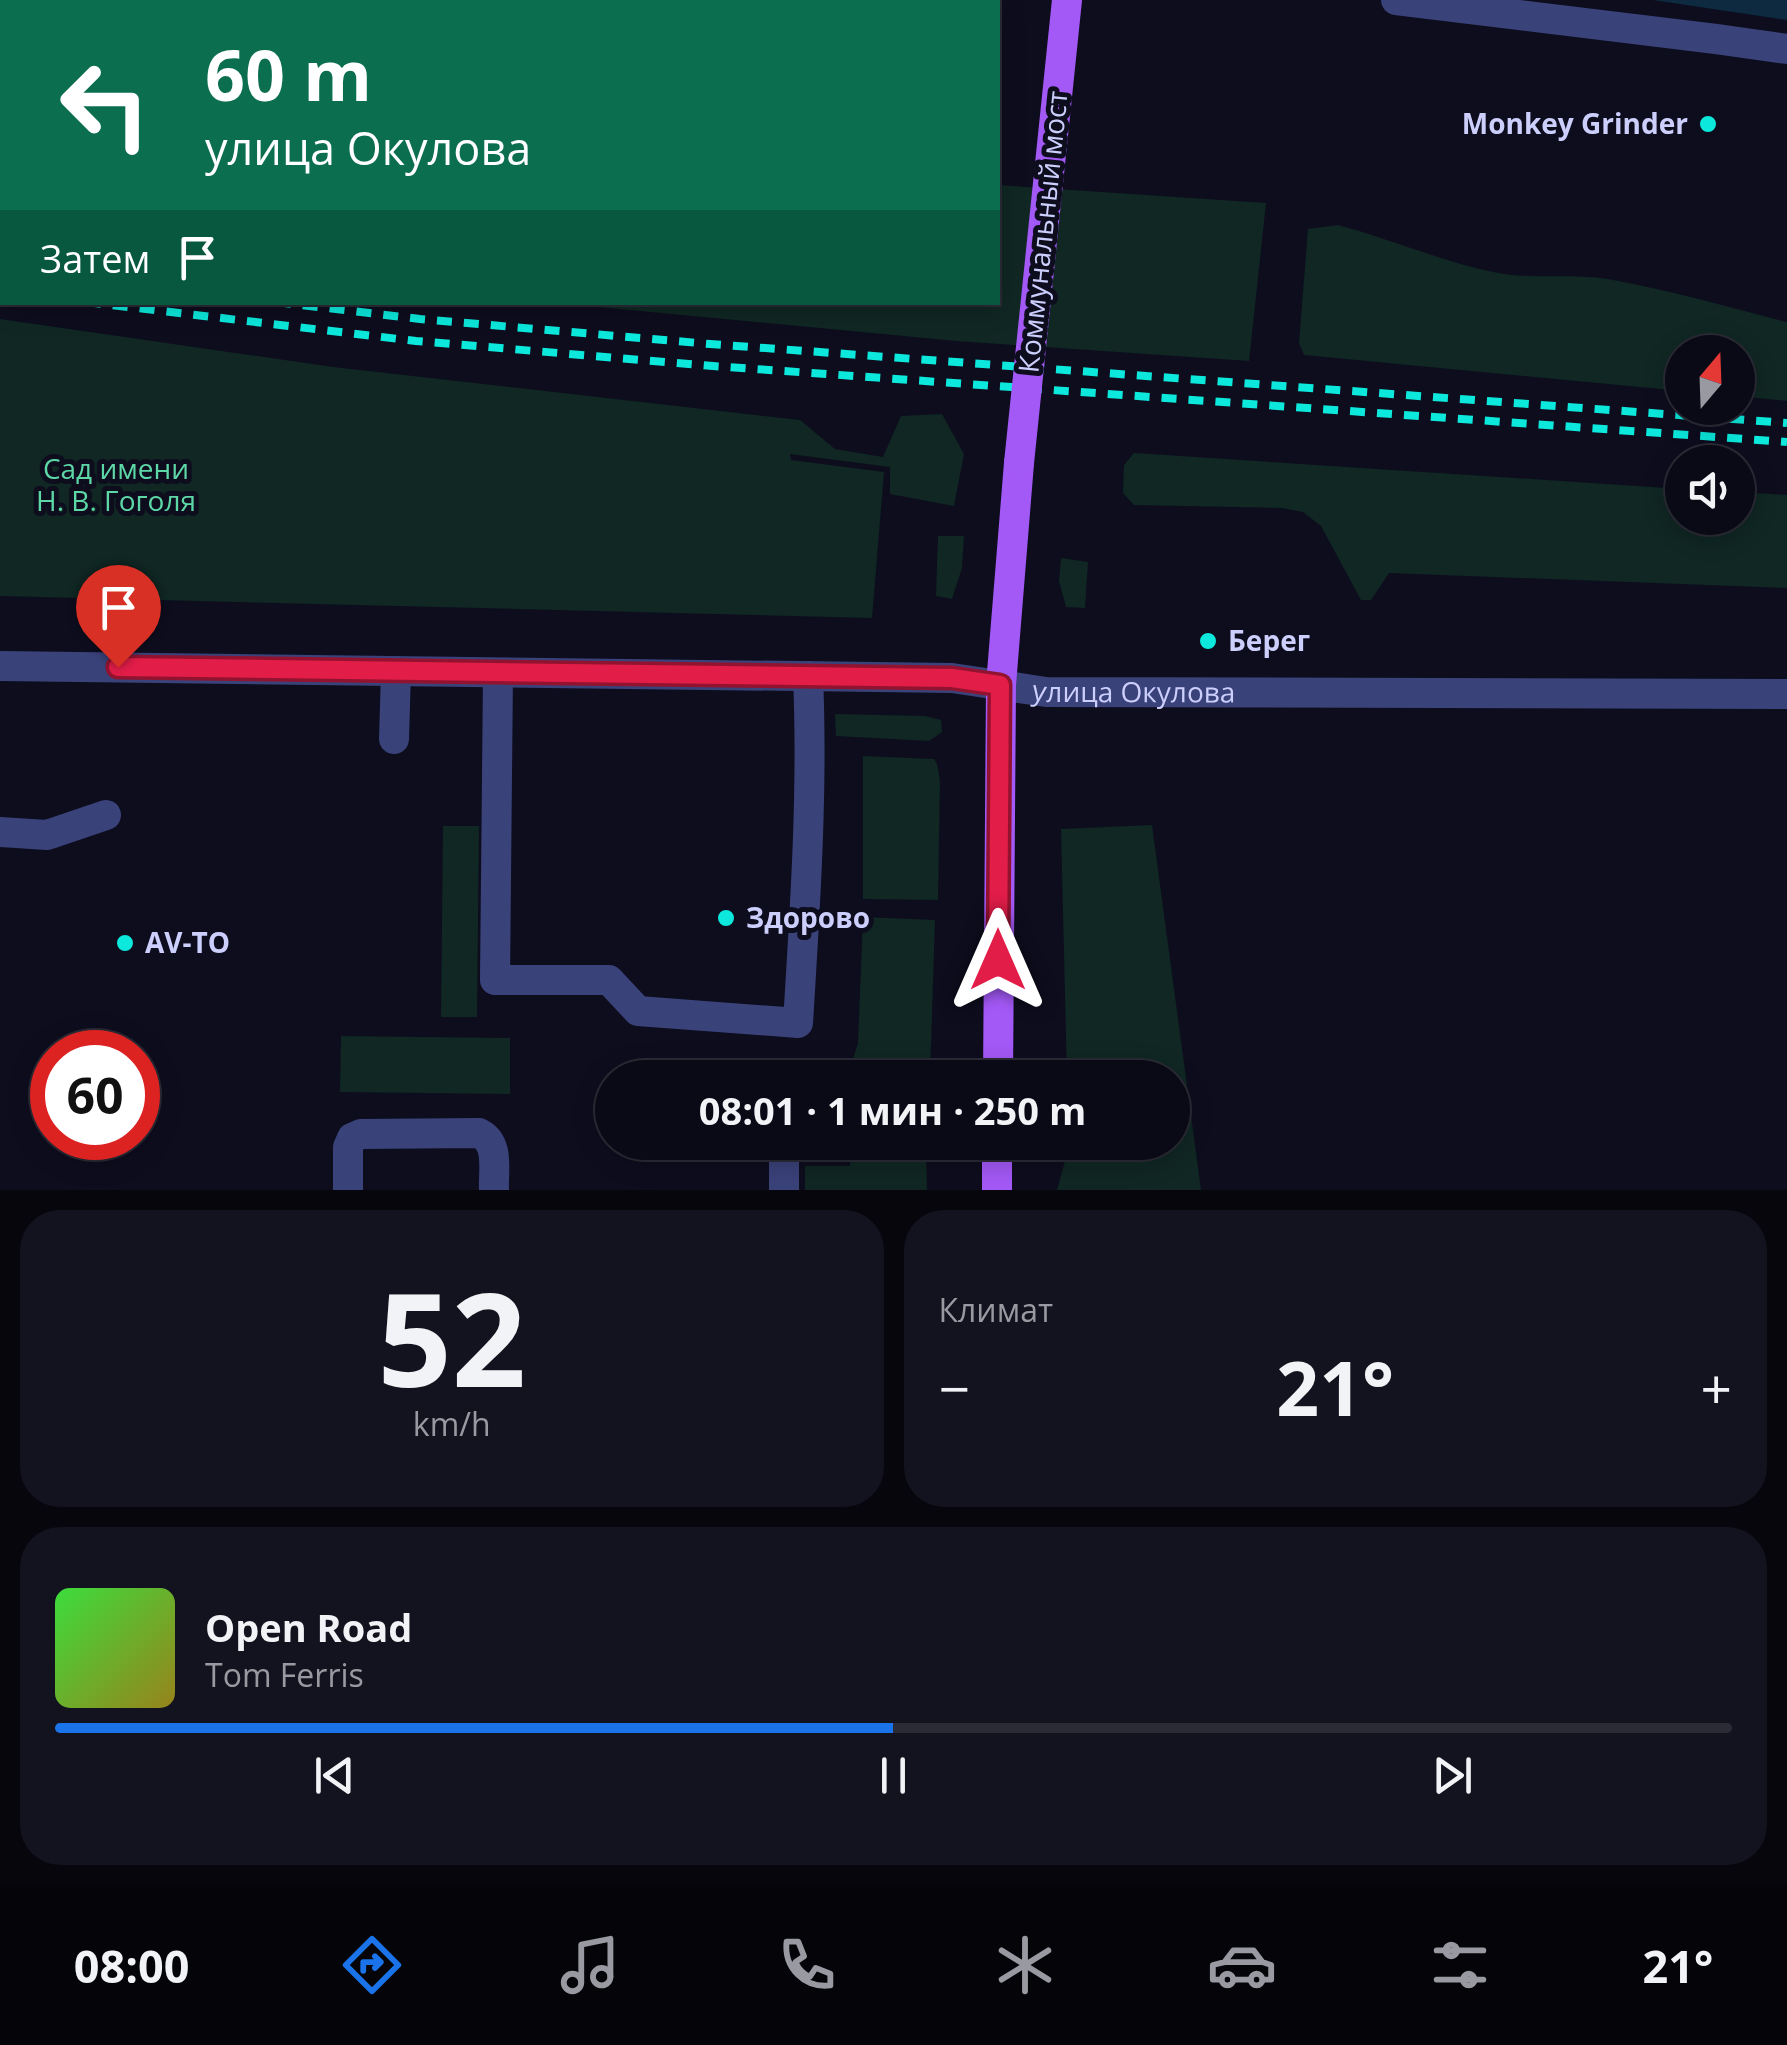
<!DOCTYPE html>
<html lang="ru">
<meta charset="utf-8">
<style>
body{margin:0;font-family:"Open Sans",sans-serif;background:#13131f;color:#f1f3f6;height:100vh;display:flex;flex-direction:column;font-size:38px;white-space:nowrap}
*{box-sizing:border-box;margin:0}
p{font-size:32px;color:#999aa1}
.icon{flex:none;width:55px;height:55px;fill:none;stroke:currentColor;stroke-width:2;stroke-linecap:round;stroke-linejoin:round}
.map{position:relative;height:1190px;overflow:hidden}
.details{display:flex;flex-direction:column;gap:20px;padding:20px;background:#06060c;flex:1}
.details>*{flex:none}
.guide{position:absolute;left:0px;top:0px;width:1000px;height:305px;box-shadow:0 5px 25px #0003,0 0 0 2px #2a2b35;background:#0b6e4f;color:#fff;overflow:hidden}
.needle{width:65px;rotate:19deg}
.controls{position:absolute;left:1665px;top:335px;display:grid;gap:20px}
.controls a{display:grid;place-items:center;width:90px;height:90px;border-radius:50%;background:#0a0a16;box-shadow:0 5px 25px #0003,0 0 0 2px #2a2b35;font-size:50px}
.speed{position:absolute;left:30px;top:1030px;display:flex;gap:20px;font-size:50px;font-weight:700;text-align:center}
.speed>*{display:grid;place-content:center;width:130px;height:130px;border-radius:50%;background:#0a0a16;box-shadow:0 5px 25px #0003,0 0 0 2px #2a2b35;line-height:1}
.speed .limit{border:15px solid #d22;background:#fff;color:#111}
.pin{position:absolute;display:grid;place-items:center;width:85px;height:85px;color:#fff;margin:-102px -42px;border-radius:50% 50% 50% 0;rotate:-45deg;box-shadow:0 0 10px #0007}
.pin .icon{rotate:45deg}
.me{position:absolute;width:110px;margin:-55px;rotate:0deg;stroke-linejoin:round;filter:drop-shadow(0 0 8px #0008)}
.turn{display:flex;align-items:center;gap:35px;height:210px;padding:0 40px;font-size:45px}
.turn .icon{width:130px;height:130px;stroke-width:2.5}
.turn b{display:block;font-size:70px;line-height:85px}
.then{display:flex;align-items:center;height:95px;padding:0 40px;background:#0003;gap:20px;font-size:38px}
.big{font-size:75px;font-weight:700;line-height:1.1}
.details .widget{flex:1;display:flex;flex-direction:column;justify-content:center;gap:15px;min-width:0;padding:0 35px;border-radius:40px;background:#13131f}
.details .dial{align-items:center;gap:0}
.dial b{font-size:130px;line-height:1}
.song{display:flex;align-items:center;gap:30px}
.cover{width:120px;height:120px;border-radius:15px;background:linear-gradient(135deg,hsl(120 70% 55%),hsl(50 70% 35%))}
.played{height:10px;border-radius:5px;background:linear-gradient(90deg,#1a73e8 50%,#2a2b35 50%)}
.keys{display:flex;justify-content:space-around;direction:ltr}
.heat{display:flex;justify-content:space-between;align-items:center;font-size:55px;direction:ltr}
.details .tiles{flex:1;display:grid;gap:20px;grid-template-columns:1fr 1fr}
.widget:last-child{grid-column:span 2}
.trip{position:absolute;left:595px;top:1060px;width:595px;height:100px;border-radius:50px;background:#0a0a16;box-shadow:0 5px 25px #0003,0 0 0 2px #2a2b35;font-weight:700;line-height:100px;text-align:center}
.dock{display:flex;height:160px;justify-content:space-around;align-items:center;background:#040409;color:#999aa1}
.dock .icon{width:70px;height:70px}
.dock .selected{color:#1a73e8}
.dock b{font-size:45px;color:#f1f3f6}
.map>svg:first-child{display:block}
.green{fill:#102723}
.water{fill:#0e2a40}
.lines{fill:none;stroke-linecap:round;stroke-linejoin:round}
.minor{stroke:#3a427a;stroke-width:30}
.major{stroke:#a359f6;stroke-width:30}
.rail{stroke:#0ce8dc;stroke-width:8;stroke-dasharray:15 12;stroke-linecap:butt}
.major-bridge{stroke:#a359f6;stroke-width:30}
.route-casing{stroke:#92132f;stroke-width:25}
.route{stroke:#e11d48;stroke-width:18}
.poi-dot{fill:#0ce8dc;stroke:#0d0d1e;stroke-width:4}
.labels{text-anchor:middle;stroke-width:10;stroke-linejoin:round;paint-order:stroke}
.poi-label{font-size:28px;font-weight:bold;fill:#cccefc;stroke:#0d0d1e;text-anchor:start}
.street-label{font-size:28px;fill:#cccefc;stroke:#0d0d1e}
.park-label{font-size:28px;fill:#5dd7a6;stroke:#0d0d1e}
</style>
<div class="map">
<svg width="1787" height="1190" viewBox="0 0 1787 1190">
<rect width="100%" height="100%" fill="#0d0d1e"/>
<path class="green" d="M998,185L1266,203L1249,361L956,341L556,303L998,302Z
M1338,225C1391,239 1440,261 1493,272C1530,280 1570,273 1608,279C1668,290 1728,307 1787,322V401L1738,396V352H1682V391L1304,355L1299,343L1308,229Z
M0,319L333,367L800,420L835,449L883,457L901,416L942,414L964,454L954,506L890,494V467L790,454L791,460L884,472L872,618L0,596Z
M1134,453L1682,489V518H1738V492L1787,495V588L1389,573L1371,600H1361L1321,526L1303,512L1282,508L1134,505L1123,493L1124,465Z
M938,536H964L962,568L952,599L936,596Z
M1061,558L1088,562L1085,608L1066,607L1059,581Z
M835,714L925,716L941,720L942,732L929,741L836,736Z
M863,756L934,759L937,764L940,781L938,900L863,899Z
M1152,825L1201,1190H1057L1070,1143L1172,1142V1078L1067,1077L1061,829Z
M443,826H479L477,1017H441Z
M863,917L935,920L930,1077H853V1059L858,1043Z
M341,1036L510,1038V1094L340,1092Z
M851,1143H926L927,1190H805V1166H850Z"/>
<path class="water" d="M1653,0H1787V20Z"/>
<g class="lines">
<g class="minor">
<path d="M1396,0L1716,39L1787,49"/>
<path id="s1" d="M0,666L952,678L1046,692L1787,694"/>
<path d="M498,673L495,980H609L638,1011L798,1023C805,908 813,792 808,676"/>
<path d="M394,739L396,671"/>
<path d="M0,832L47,835L106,815"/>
<path d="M348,1190V1147L352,1138L361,1134L479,1133C500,1143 493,1170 494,1190"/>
<path d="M784,1190V1142"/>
</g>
<path class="major" d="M998,1078L1001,685L1019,463
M997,1190V1142"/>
<path class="rail" d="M0,268H2
M0,290L2,291
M86,302L416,341L713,366L1787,442
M276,302L420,319L710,344L1787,423"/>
<path class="major-bridge" d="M1019,463L1067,0"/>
</g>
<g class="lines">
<defs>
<path id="route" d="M118,667L952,678L1000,685L998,960"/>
</defs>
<use href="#route" class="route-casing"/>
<use href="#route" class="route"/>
</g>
<g class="poi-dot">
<circle cx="1708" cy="124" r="10"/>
<circle cx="1208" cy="641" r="10"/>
<circle cx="726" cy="918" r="10"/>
<circle cx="125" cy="943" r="10"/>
</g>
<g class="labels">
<g class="poi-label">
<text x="1688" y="134" text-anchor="end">Monkey Grinder</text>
<text x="1228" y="651">Берег</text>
<text x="746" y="928">Здорово</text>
<text x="145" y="953">AV-TO</text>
</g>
<g class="street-label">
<text transform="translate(1043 232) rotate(-84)" y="10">Коммунальный мост</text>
<text dy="10" stroke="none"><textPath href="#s1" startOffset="1135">улица Окулова</textPath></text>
</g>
<g class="park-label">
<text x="116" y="479">Сад имени<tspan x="116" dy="32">Н. В. Гоголя</tspan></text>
</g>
</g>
</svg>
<div class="controls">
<a><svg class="needle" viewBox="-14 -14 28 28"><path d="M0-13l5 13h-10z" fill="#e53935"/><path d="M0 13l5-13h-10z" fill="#999aa1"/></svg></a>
<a><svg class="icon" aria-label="sound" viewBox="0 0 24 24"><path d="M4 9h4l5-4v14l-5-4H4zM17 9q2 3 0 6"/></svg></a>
</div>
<div class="speed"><div class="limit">60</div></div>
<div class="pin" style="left:118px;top:667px;background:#d93025"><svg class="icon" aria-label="arrive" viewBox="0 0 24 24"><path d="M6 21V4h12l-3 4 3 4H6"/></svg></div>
<svg class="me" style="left:998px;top:960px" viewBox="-20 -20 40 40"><path d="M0-17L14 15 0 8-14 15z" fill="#e11d48" stroke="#fff" stroke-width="4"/></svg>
<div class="trip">08:01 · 1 мин · 250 m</div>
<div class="guide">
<div class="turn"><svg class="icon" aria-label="left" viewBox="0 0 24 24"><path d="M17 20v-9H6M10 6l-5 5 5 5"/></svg><div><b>60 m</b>улица Окулова</div></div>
<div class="then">Затем<svg class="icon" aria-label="arrive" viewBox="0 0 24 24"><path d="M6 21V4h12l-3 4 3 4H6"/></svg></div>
</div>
</div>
<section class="details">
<div class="tiles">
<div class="widget dial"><b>52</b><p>km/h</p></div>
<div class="widget"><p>Климат</p>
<div class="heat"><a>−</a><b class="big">21°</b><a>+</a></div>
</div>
<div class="widget">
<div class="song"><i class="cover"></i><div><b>Open Road</b><p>Tom Ferris</p></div></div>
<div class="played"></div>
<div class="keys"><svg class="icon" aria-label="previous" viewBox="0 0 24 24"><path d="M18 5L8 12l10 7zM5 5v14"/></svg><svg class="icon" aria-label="pause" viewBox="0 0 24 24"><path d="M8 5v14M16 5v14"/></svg><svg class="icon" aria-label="next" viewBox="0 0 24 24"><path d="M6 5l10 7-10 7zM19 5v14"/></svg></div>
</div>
</div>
</section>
<nav class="dock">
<b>08:00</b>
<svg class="icon selected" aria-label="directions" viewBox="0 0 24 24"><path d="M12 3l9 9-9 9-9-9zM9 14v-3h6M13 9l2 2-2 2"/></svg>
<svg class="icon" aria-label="music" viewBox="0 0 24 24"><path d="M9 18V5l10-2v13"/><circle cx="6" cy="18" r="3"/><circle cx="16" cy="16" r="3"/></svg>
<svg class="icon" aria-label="phone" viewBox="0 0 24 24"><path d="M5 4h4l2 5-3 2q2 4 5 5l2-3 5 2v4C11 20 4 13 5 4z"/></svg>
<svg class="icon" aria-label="climate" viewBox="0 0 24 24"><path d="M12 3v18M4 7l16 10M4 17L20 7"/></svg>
<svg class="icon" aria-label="car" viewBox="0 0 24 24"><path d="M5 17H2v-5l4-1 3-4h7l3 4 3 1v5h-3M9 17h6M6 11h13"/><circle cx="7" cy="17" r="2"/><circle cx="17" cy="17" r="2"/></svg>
<svg class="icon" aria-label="filters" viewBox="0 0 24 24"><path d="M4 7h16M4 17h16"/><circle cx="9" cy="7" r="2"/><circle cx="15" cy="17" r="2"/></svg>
<b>21°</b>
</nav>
